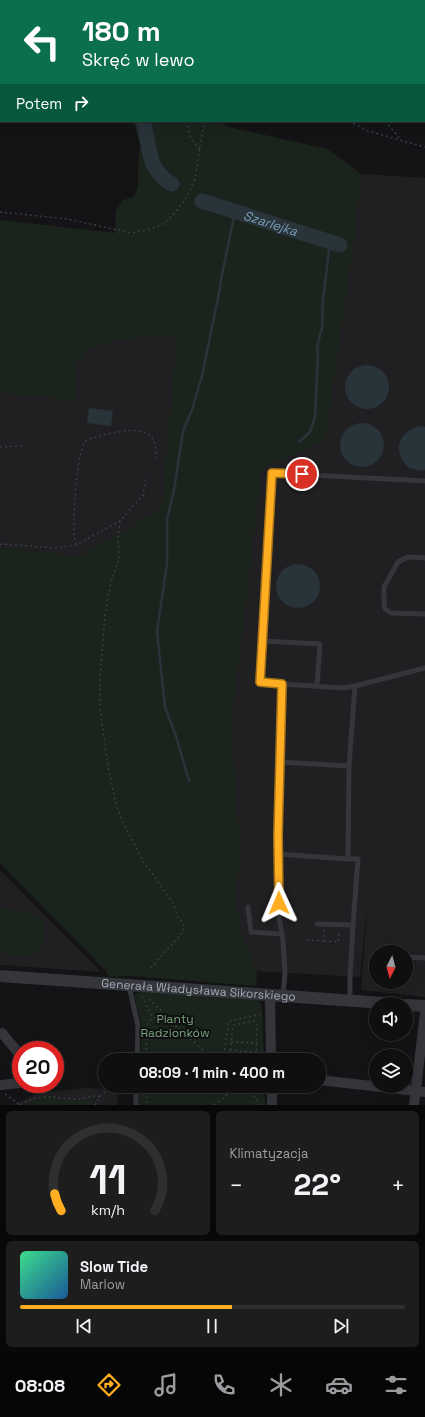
<!DOCTYPE html>
<html lang="pl">
<meta charset="utf-8">
<style>
body{margin:0;font-family:"Space Grotesk",sans-serif;background:#1d1d1e;color:#f1f3f6;height:100vh;display:flex;flex-direction:column;font-size:15px;white-space:nowrap}
*{box-sizing:border-box;margin:0}
p{font-size:13px;color:#9b9c9f}
.icon{flex:none;width:22px;height:22px;fill:none;stroke:currentColor;stroke-width:2;stroke-linecap:round;stroke-linejoin:round}
.map{position:relative;height:1105px;overflow:hidden}
.panel{display:flex;flex-direction:column;gap:6px;padding:6px;background:#080809;flex:1}
.panel>*{flex:none}
.top-card{position:absolute;left:0px;top:0px;width:425px;height:122px;box-shadow:0 4px 16px #0002,0 0 0 1px #2f2f30;background:#0b6e4f;color:#fff;overflow:hidden}
.needle{width:26px;rotate:186deg}
.tools{position:absolute;left:369px;top:945px;display:grid;gap:8px}
.tools a{display:grid;place-items:center;width:44px;height:44px;border-radius:50%;background:#0f0f10;box-shadow:0 4px 16px #0002,0 0 0 1px #2f2f30;font-size:20px}
.speed{position:absolute;left:12px;top:1041px;display:flex;gap:8px;font-size:20px;font-weight:700;text-align:center}
.speed>*{display:grid;place-content:center;width:52px;height:52px;border-radius:50%;background:#0f0f10;box-shadow:0 4px 16px #0002,0 0 0 1px #2f2f30;line-height:1}
.speed .limit{border:6px solid #d22;background:#fff;color:#111}
.pin{position:absolute;display:grid;place-items:center;width:34px;height:34px;color:#fff;margin:-17px;border:2px solid #fff;border-radius:50%;box-shadow:0 1px 4px #0007}
.me{position:absolute;width:44px;margin:-22px;rotate:359deg;stroke-linejoin:round;filter:drop-shadow(0 0 3px #0008)}
.turn{display:flex;align-items:center;gap:14px;height:84px;padding:0 16px;font-size:18px}
.turn .icon{width:52px;height:52px;stroke-width:2.5}
.turn b{display:block;font-size:28px;line-height:34px}
.then{display:flex;align-items:center;height:38px;padding:0 16px;background:#0003;gap:8px;font-size:15px}
.big{font-size:30px;font-weight:800;line-height:1.1}
.panel .card{flex:1;display:flex;flex-direction:column;justify-content:center;gap:6px;min-width:0;padding:0 14px;border-radius:6px;background:#1d1d1e}
.panel .dial{align-items:center;gap:0}
.dial svg{height:104px;overflow:visible;fill:none;stroke:#2f2f30;stroke-width:7;stroke-linecap:round;text-anchor:middle}
.dial text{fill:#f1f3f6;stroke:none}
.song{display:flex;align-items:center;gap:12px}
.cover{width:48px;height:48px;border-radius:6px;background:linear-gradient(135deg,hsl(150 70% 55%),hsl(210 70% 35%))}
.played{height:4px;border-radius:2px;background:linear-gradient(90deg,#ffae22 55%,#2f2f30 55%)}
.keys{display:flex;justify-content:space-around;direction:ltr}
.heat{display:flex;justify-content:space-between;align-items:center;font-size:22px;direction:ltr}
.panel .tiles{flex:1;display:grid;gap:6px;grid-template-columns:1fr 1fr}
.card:last-child{grid-column:span 2}
.trip{position:absolute;left:98px;top:1053px;width:228px;height:40px;border-radius:20px;background:#0f0f10;box-shadow:0 4px 16px #0002,0 0 0 1px #2f2f30;font-weight:800;line-height:40px;text-align:center}
.tab-bar{display:flex;height:64px;justify-content:space-around;align-items:center;background:#060606;color:#9b9c9f}
.tab-bar .icon{width:28px;height:28px}
.tab-bar .on{color:#ffae22}
.tab-bar b{font-size:18px;color:#f1f3f6}
.map>svg:first-child{display:block}
.built{fill:#202023;fill-rule:evenodd}
.green{fill:#1b241c}
.water{fill:#29333a}
.lines{fill:none;stroke-linecap:round;stroke-linejoin:round}
.stream{stroke:#29333a;stroke-width:2.5}
.river{stroke:#29333a;stroke-width:15}
.path{stroke:#3a3d42;stroke-width:1.5;stroke-dasharray:2 3;stroke-linecap:butt}
.service{stroke:#34363b;stroke-width:5}
.minor{stroke:#34363b;stroke-width:10}
.tertiary{stroke:#34363b;stroke-width:12}
.route-casing{stroke:#a67116;stroke-width:10}
.route{stroke:#ffae22;stroke-width:7}
.labels{text-anchor:middle;stroke-width:4;stroke-linejoin:round;paint-order:stroke}
.street-label{font-size:12px;fill:#a4abb7;stroke:#0f0f11}
.park-label{font-size:12px;fill:#79a47b;stroke:#0f0f11}
.water-label{font-size:13px;font-style:italic;fill:#789bb5;stroke:#0f0f11}
</style>
<div class="map">
<svg width="425" height="1105" viewBox="0 0 425 1105">
<rect width="100%" height="100%" fill="#141416"/>
<path class="built" d="M361,174L425,178V997L361,990L368,900L360,977L257,971L242,937L236,902L240,848L231,725L262,468L325,440L355,235ZM376,952H406V982H376Z
M159,334L177,339L161,509L81,556L0,548V393L75,400V366L89,349L110,342Z
M0,870L101,972L0,965Z
M88,1088L118,1089L117,1105H14L38,1093Z"/>
<path class="green" d="M0,0L42,1H1V64Z
M131,121H217L229,127L327,149L361,174L355,235L325,440L262,468L231,725L240,848L236,902L242,937L257,971L256,986L130,976L109,977L106,971L0,863V548L81,556L161,509L177,339L159,334L110,342L89,349L75,366L76,400L0,393V220L115,233L116,211L123,200L134,197L138,187V165L140,146L135,126Z
M0,909C9,910 27,910 34,914C49,922 50,945 34,954C26,958 9,954 0,953Z
M143,990L258,999V1002L261,1003L262,1006L264,1060H140L142,1027L134,995Z
M139,1086H264L265,1100L266,1105H139Z
M43,1097L80,1100L96,1097L97,1098L92,1105H24L32,1100Z"/>
<path class="water" d="M345 387a22 22 0 1 1 44 0a22 22 0 1 1-44 0Z
M89,408L113,411L111,426L87,423Z
M340 445a22 22 0 1 1 44 0a22 22 0 1 1-44 0Z
M422,426L425,427V470C395,474 387,431 422,426Z
M276 586a22 22 0 1 1 44 0a22 22 0 1 1-44 0Z"/>
<g class="lines">
<path class="stream" d="M299,442L310,432L315,417L318,354L317,346L322,328L323,299L330,243
M189,781L176,736L165,707L157,632L167,563V520L174,490L183,431L192,410L202,376L220,288L221,280L235,211"/>
<g class="river">
<path d="M0,12L1,13"/>
<path d="M143,121C151,147 145,168 172,184"/>
<path id="s1" d="M202,201L340,245"/>
</g>
<path class="path" d="M253,0V1
M398,1V0
M186,121L191,139L200,150
M349,121L368,131L425,147
M385,121L402,141
M0,212L67,219L132,233L150,229L163,224L171,217L185,200L195,179L202,133L206,121
M0,447L24,446
M120,521L118,536L119,558L111,582L105,614L100,680V707L108,767L116,804L123,822L143,861L173,903L178,917L185,927L180,936L160,957L151,968
M0,544L56,548L76,545L120,521L143,495L146,478
M76,545C75,540 74,535 74,530C73,515 77,452 85,442C88,438 95,438 99,436C111,433 138,426 149,435C156,441 156,449 157,458
M307,940L323,941L324,930
M324,941L338,942L339,931
M142,996L153,1018
M149,999L162,1011V1016
M231,1042L257,1043
M230,1050L256,1052
M146,1060L147,1025L150,1020L158,1016L168,1019L214,1060
M223,1060L229,1021L262,1014
M229,1060L233,1026L234,1025L253,1021L256,1022L257,1024L256,1060
M146,1086L147,1105
M242,1086L255,1097L259,1105
M5,1094L20,1105
M20,1105C46,1091 52,1099 79,1099C86,1099 93,1094 100,1097
M95,1105L102,1094L115,1086
M214,1105L238,1086"/>
<path class="service" d="M425,558L408,557L398,562L384,587V604L385,609L391,613L425,614
M262,641L272,473L425,481
M282,684L260,682L262,641L320,644L317,686
M279,762L349,766
M278,854L348,859L349,766L355,686
M248,907L251,932L282,934
M317,924L353,925L358,859H348
M406,957L425,958
M129,986L138,1026L137,1060
M283,996L285,973L283,941L279,917L278,836L282,684L343,688L355,686L425,668
M350,1001V977L353,925
M136,1105V1086"/>
<path class="minor" d="M270,995L271,1060
M2,1033L21,1056
M319,1080L425,1092
M0,1085L20,1083L21,1080
M272,1086V1105
M414,1105L425,1013"/>
<g class="tertiary">
<path id="s2" d="M0,976L398,1004"/>
<path d="M406,1005L425,1006"/>
</g>
</g>
<g class="lines">
<defs>
<path id="route" d="M279,903L278,836L282,684L260,682L272,473L302,474"/>
</defs>
<use href="#route" class="route-casing"/>
<use href="#route" class="route"/>
</g>
<g class="labels">
<g class="street-label">
<text dy="4" stroke="none"><textPath href="#s2" startOffset="199">Generała Władysława Sikorskiego</textPath></text>
</g>
<g class="park-label">
<text x="175" y="1023">Planty<tspan x="175" dy="14">Radzionków</tspan></text>
</g>
<g class="water-label">
<text dy="5" stroke="none"><textPath href="#s1" startOffset="72">Szarlejka</textPath></text>
</g>
</g>
</svg>
<div class="tools">
<a><svg class="needle" viewBox="-14 -14 28 28"><path d="M0-13l5 13h-10z" fill="#e53935"/><path d="M0 13l5-13h-10z" fill="#9b9c9f"/></svg></a>
<a><svg class="icon" aria-label="sound" viewBox="0 0 24 24"><path d="M4 9h4l5-4v14l-5-4H4zM17 9q2 3 0 6"/></svg></a>
<a><svg class="icon" aria-label="layers" viewBox="0 0 24 24"><path d="M12 4l9 5-9 5-9-5zM3 14l9 5 9-5"/></svg></a>
</div>
<div class="speed"><div class="limit">20</div></div>
<div class="pin" style="left:302px;top:474px;background:#d93025"><svg class="icon" aria-label="arrive" viewBox="0 0 24 24"><path d="M6 21V4h12l-3 4 3 4H6"/></svg></div>
<svg class="me" style="left:279px;top:903px" viewBox="-20 -20 40 40"><path d="M0-17L14 15 0 8-14 15z" fill="#ffae22" stroke="#fff" stroke-width="4"/></svg>
<div class="trip">08:09 · 1 min · 400 m</div>
<div class="top-card">
<div class="turn"><svg class="icon" aria-label="left" viewBox="0 0 24 24"><path d="M17 20v-9H6M10 6l-5 5 5 5"/></svg><div><b>180 m</b>Skręć w lewo</div></div>
<div class="then">Potem<svg class="icon" aria-label="right" viewBox="0 0 24 24"><path d="M7 20v-9h11M14 6l5 5-5 5"/></svg></div>
</div>
</div>
<section class="panel">
<div class="tiles">
<div class="card dial"><svg viewBox="0 0 100 80">
<path d="M14 69A42 42 0 1 1 86 69"/>
<path d="M14 69A42 42 0 0 1 9 56" stroke="#ffae22"/>
<text x="50" y="56" font-size="32" font-weight="700">11</text>
<text x="50" y="72" font-size="11">km/h</text>
</svg></div>
<div class="card"><p>Klimatyzacja</p>
<div class="heat"><a>−</a><b class="big">22°</b><a>+</a></div>
</div>
<div class="card">
<div class="song"><i class="cover"></i><div><b>Slow Tide</b><p>Marlow</p></div></div>
<div class="played"></div>
<div class="keys"><svg class="icon" aria-label="previous" viewBox="0 0 24 24"><path d="M18 5L8 12l10 7zM5 5v14"/></svg><svg class="icon" aria-label="pause" viewBox="0 0 24 24"><path d="M8 5v14M16 5v14"/></svg><svg class="icon" aria-label="next" viewBox="0 0 24 24"><path d="M6 5l10 7-10 7zM19 5v14"/></svg></div>
</div>
</div>
</section>
<nav class="tab-bar">
<b>08:08</b>
<svg class="icon on" aria-label="directions" viewBox="0 0 24 24"><path d="M12 3l9 9-9 9-9-9zM9 14v-3h6M13 9l2 2-2 2"/></svg>
<svg class="icon" aria-label="music" viewBox="0 0 24 24"><path d="M9 18V5l10-2v13"/><circle cx="6" cy="18" r="3"/><circle cx="16" cy="16" r="3"/></svg>
<svg class="icon" aria-label="phone" viewBox="0 0 24 24"><path d="M5 4h4l2 5-3 2q2 4 5 5l2-3 5 2v4C11 20 4 13 5 4z"/></svg>
<svg class="icon" aria-label="climate" viewBox="0 0 24 24"><path d="M12 3v18M4 7l16 10M4 17L20 7"/></svg>
<svg class="icon" aria-label="car" viewBox="0 0 24 24"><path d="M5 17H2v-5l4-1 3-4h7l3 4 3 1v5h-3M9 17h6M6 11h13"/><circle cx="7" cy="17" r="2"/><circle cx="17" cy="17" r="2"/></svg>
<svg class="icon" aria-label="filters" viewBox="0 0 24 24"><path d="M4 7h16M4 17h16"/><circle cx="9" cy="7" r="2"/><circle cx="15" cy="17" r="2"/></svg>
</nav>
